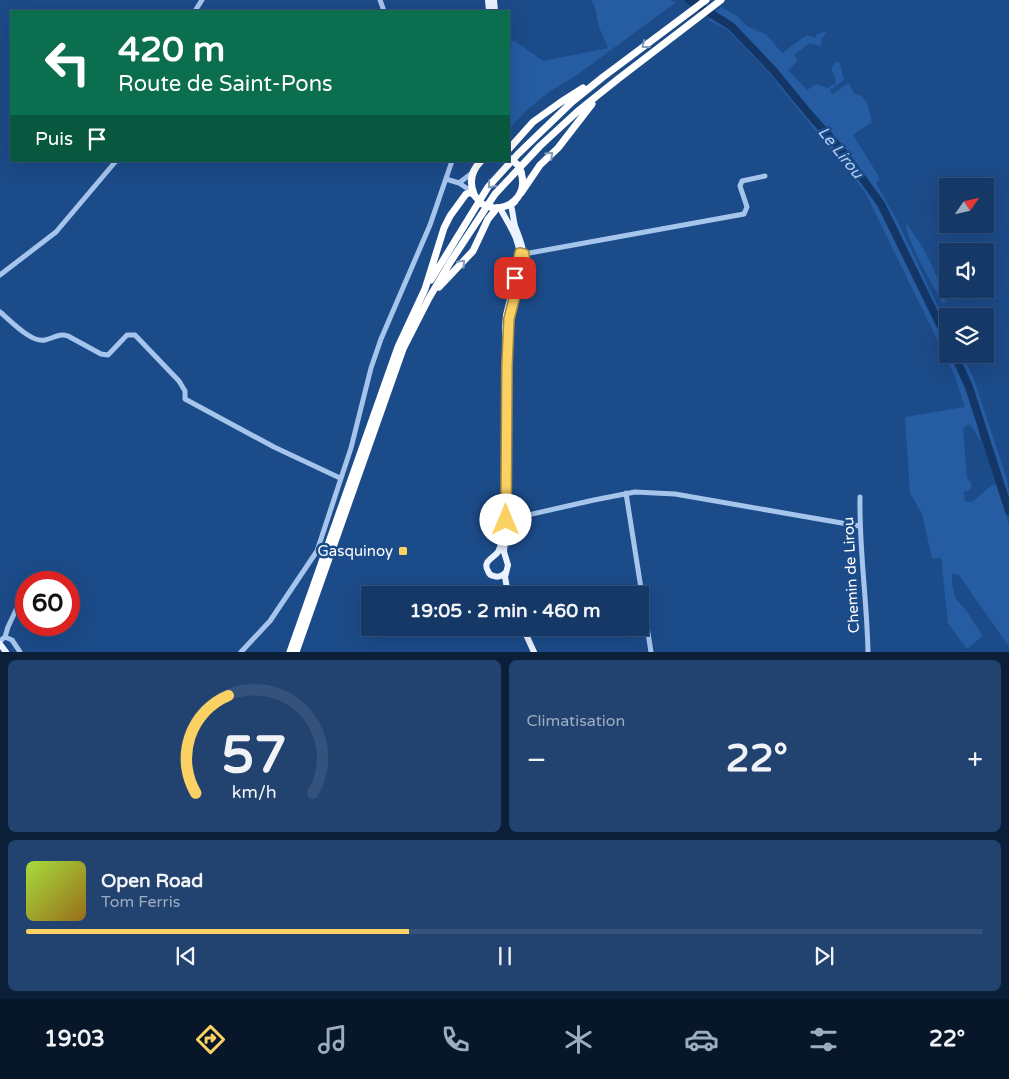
<!DOCTYPE html>
<html lang="fr">
<meta charset="utf-8">
<style>
body{margin:0;font-family:"Varela Round",sans-serif;background:#224370;color:#f1f3f6;height:100vh;display:flex;flex-direction:column;font-size:19px;white-space:nowrap}
*{box-sizing:border-box;margin:0}
p{font-size:16px;color:#9dacc0}
.icon{flex:none;width:28px;height:28px;fill:none;stroke:currentColor;stroke-width:2;stroke-linecap:round;stroke-linejoin:round}
.map{position:relative;height:652px;overflow:hidden}
.side{display:flex;flex-direction:column;gap:8px;padding:8px;background:#0c1f39;flex:1}
.side>*{flex:none}
.top-card{position:absolute;left:10px;top:10px;width:500px;height:152px;border-radius:0px;box-shadow:0 5px 20px #0002,0 0 0 1px #34527b;background:#0b6e4f;color:#fff;overflow:hidden}
.needle{width:32px;rotate:56deg}
.controls{position:absolute;left:939px;top:178px;display:grid;gap:10px}
.controls a{display:grid;place-items:center;width:55px;height:55px;border-radius:0px;background:#153867;box-shadow:0 5px 20px #0002,0 0 0 1px #34527b;font-size:25px}
.speed{position:absolute;left:15px;top:571px;display:flex;gap:10px;font-size:25px;font-weight:700;text-align:center}
.speed>*{display:grid;place-content:center;width:65px;height:65px;border-radius:50%;background:#153867;box-shadow:0 5px 20px #0002,0 0 0 1px #34527b;line-height:1}
.speed .limit{border:8px solid #d22;background:#fff;color:#111}
.pin{position:absolute;display:grid;place-items:center;width:42px;height:42px;color:#fff;margin:-21px;border-radius:10px;box-shadow:0 2px 8px #0006}
.me{position:absolute;width:55px;margin:-28px;rotate:0deg;stroke-linejoin:round;filter:drop-shadow(0 0 4px #0008)}
.turn{display:flex;align-items:center;gap:18px;height:105px;padding:0 25px;font-size:22px}
.turn .icon{width:65px;height:65px;stroke-width:2.5}
.turn b{display:block;font-size:35px;line-height:42px}
.then{display:flex;align-items:center;height:48px;padding:0 25px;background:#0003;gap:10px;font-size:19px}
.big{font-size:38px;font-weight:800;line-height:1.1}
.side .tile{flex:1;display:flex;flex-direction:column;justify-content:center;gap:8px;min-width:0;padding:0 18px;border-radius:8px;background:#224370}
.side .dial{align-items:center;gap:0}
.dial svg{height:130px;overflow:visible;fill:none;stroke:#34527b;stroke-width:7;stroke-linecap:round;text-anchor:middle}
.dial text{fill:#f1f3f6;stroke:none}
.song{display:flex;align-items:center;gap:15px}
.cover{width:60px;height:60px;border-radius:8px;background:linear-gradient(135deg,hsl(80 70% 55%),hsl(40 70% 35%))}
.played{height:5px;border-radius:2px;background:linear-gradient(90deg,#fcd164 40%,#34527b 40%)}
.keys{display:flex;justify-content:space-around;direction:ltr}
.heat{display:flex;justify-content:space-between;align-items:center;font-size:28px;direction:ltr}
.side .tiles{flex:1;display:grid;gap:8px;grid-template-columns:1fr 1fr}
.tile:last-child{grid-column:span 2}
.trip{position:absolute;left:361px;top:586px;width:288px;height:50px;border-radius:0px;background:#153867;box-shadow:0 5px 20px #0002,0 0 0 1px #34527b;font-weight:800;line-height:50px;text-align:center}
.menu{display:flex;height:80px;justify-content:space-around;align-items:center;background:#081629;color:#9dacc0}
.menu .icon{width:35px;height:35px}
.menu .on{color:#fcd164}
.menu b{font-size:22px;color:#f1f3f6}
.map>svg:first-child{display:block}
.green{fill:#255ca2}
.lines{fill:none;stroke-linecap:round;stroke-linejoin:round}
.river{stroke:#133667;stroke-width:8}
.minor{stroke:#a6c5ec;stroke-width:5}
.major{stroke:#ebf3ff;stroke-width:6}
.highway{stroke:#fff;stroke-width:7}
.highway-bridge{stroke:#fff;stroke-width:7}
.oneway{stroke:#829cbe}
.route-casing{stroke:#a48841;stroke-width:12}
.route{stroke:#fcd164;stroke-width:9}
.poi-dot{fill:#fcd164;stroke:#1c4b89;stroke-width:2}
.labels{text-anchor:middle;stroke-width:5;stroke-linejoin:round;paint-order:stroke}
.poi-label{font-size:15px;fill:#fff;stroke:#1c4b89;text-anchor:end}
.street-label{font-size:15px;fill:#fff;stroke:#1c4b89}
.water-label{font-size:16px;font-style:italic;fill:#b2cff3;stroke:#1c4b89}
</style>
<div class="map">
<svg width="1009" height="652" viewBox="0 0 1009 652">
<rect width="100%" height="100%" fill="#1c4b89"/>
<path class="green" d="M591,0H671L675,3L577,75L549,92L528,109L509,129V42L515,41L543,61L608,48L599,27L594,4Z
M721,7L737,16L747,26L767,35L782,53L807,35L815,38L817,34L827,31L821,41V46L810,43L794,55L798,61L788,70L807,90L816,84L828,88L836,83L835,77L831,69L835,62L840,63L844,80L830,90L832,94L849,83L854,94L862,96L867,103L872,122L853,135L878,175L879,180L876,183L898,222L947,326V338C928,295 909,251 886,211C862,169 828,133 797,96C772,66 747,35 714,13Z
M712,16C747,38 773,73 799,105C828,141 861,173 884,213C898,238 909,265 922,291C931,308 948,335 948,354H952C965,382 976,411 981,442C976,436 975,429 969,424L963,428L967,478L971,483V488L968,491L964,492L965,501L971,502C981,497 984,489 993,485V483L997,486L1009,524V647L959,575L952,574V584L955,598L966,610L983,636L967,649L948,623L941,558H932L922,514L910,493L905,417L965,407L954,374L865,192L768,72L728,30L708,20Z
M905,222C923,244 938,275 946,302L944,303L942,302C931,281 908,244 905,222Z
M955,354H961L973,377L1005,473L1009,489V512L987,449L969,384Z"/>
<g class="lines">
<path class="river" d="M689,0L731,26L773,70L810,115L844,153L881,204L948,341
M954,354L969,387L1009,511"/>
<path class="minor" d="M380,0L384,11
M195,11L202,0
M446,179L459,183L468,189L471,188
M459,183L472,173
M520,253L524,254L744,214L747,207L740,186L742,181L765,176
M0,275L56,232L116,161
M0,312C11,321 31,343 45,340C54,338 59,333 68,336L101,354L108,355L127,335H135L179,381L185,391V399L274,447L340,478
M626,493L651,652
M860,497C859,549 867,600 868,652
M506,520L594,500L635,492L675,494L859,526
M5,637L8,627L22,597
M0,641L5,637L12,640L20,652
M241,652L270,621L317,551L351,448L371,368L381,339L430,225L452,161"/>
<path class="major" d="M488,0L489,11
M494,0L495,11
M515,202L511,206C513,212 513,219 515,226C520,240 526,251 522,266
M500,208C509,225 520,239 520,259L506,315L505,328L507,365L506,530L504,552L508,565L505,577L508,594
M503,536C501,541 501,547 498,552C494,558 482,561 488,571C489,574 491,576 494,576C499,578 502,576 505,573
M523,628L534,652
M0,644L6,652"/>
<path class="highway" d="M509,149L533,122L561,102L583,88
M521,193L540,165L558,148L592,104
M474,194C469,182 471,171 481,161
M493,208C515,208 527,192 521,172
M431,280L488,187L518,154L572,102L603,77L706,0
M439,287L473,251L488,219L497,208
M290,652L398,347L425,289L444,228L450,216L466,194L473,192
M296,652L403,349L429,298L451,261L495,194L540,146L578,111L618,79L721,0"/>
<path class="highway-bridge" d="M509,158L518,165L521,172
M474,195L482,204L493,208"/>
</g>
<defs><path id="oneway-chevron" d="M-2-3.5L2.5 0L-2 3.5" fill="none" stroke-width="1.6" stroke-linecap="round" stroke-linejoin="round" transform="scale(1.25)"/></defs>
<g class="oneway">
<use href="#oneway-chevron" transform="translate(645 45) rotate(143)"/>
<use href="#oneway-chevron" transform="translate(550 155) rotate(-44)"/>
<use href="#oneway-chevron" transform="translate(491 185) rotate(128)"/>
<use href="#oneway-chevron" transform="translate(462 263) rotate(-47)"/>
</g>
<g class="lines">
<defs>
<path id="route" d="M506,520L507,365L509,319L524,259V254L520,253L515,278"/>
</defs>
<use href="#route" class="route-casing"/>
<use href="#route" class="route"/>
</g>
<rect class="poi-dot" x="398" y="546" width="10" height="10" rx="2.5"/>
<g class="labels">
<g class="poi-label">
<text x="393" y="556">Gasquinoy</text>
</g>
<g class="street-label">
<text transform="translate(851 575) rotate(-93)" y="5">Chemin de Lirou</text>
</g>
<g class="water-label">
<text transform="translate(841 152) rotate(51)" y="6">Le Lirou</text>
</g>
</g>
</svg>
<div class="controls">
<a><svg class="needle" viewBox="-14 -14 28 28"><path d="M0-13l5 13h-10z" fill="#e53935"/><path d="M0 13l5-13h-10z" fill="#9dacc0"/></svg></a>
<a><svg class="icon" aria-label="sound" viewBox="0 0 24 24"><path d="M4 9h4l5-4v14l-5-4H4zM17 9q2 3 0 6"/></svg></a>
<a><svg class="icon" aria-label="layers" viewBox="0 0 24 24"><path d="M12 4l9 5-9 5-9-5zM3 14l9 5 9-5"/></svg></a>
</div>
<div class="speed"><div class="limit">60</div></div>
<div class="pin" style="left:515px;top:278px;background:#d93025"><svg class="icon" aria-label="arrive" viewBox="0 0 24 24"><path d="M6 21V4h12l-3 4 3 4H6"/></svg></div>
<svg class="me" style="left:506px;top:520px" viewBox="-20 -20 40 40"><circle r="19" fill="#fff"/><path d="M0-13L10 11 0 6-10 11z" fill="#fcd164"/></svg>
<div class="trip">19:05 · 2 min · 460 m</div>
<div class="top-card">
<div class="turn"><svg class="icon" aria-label="left" viewBox="0 0 24 24"><path d="M17 20v-9H6M10 6l-5 5 5 5"/></svg><div><b>420 m</b>Route de Saint-Pons</div></div>
<div class="then">Puis<svg class="icon" aria-label="arrive" viewBox="0 0 24 24"><path d="M6 21V4h12l-3 4 3 4H6"/></svg></div>
</div>
</div>
<section class="side">
<div class="tiles">
<div class="tile dial"><svg viewBox="0 0 100 80">
<path d="M14 69A42 42 0 1 1 86 69"/>
<path d="M14 69A42 42 0 0 1 34 9" stroke="#fcd164"/>
<text x="50" y="56" font-size="32" font-weight="700">57</text>
<text x="50" y="72" font-size="11">km/h</text>
</svg></div>
<div class="tile"><p>Climatisation</p>
<div class="heat"><a>−</a><b class="big">22°</b><a>+</a></div>
</div>
<div class="tile">
<div class="song"><i class="cover"></i><div><b>Open Road</b><p>Tom Ferris</p></div></div>
<div class="played"></div>
<div class="keys"><svg class="icon" aria-label="previous" viewBox="0 0 24 24"><path d="M18 5L8 12l10 7zM5 5v14"/></svg><svg class="icon" aria-label="pause" viewBox="0 0 24 24"><path d="M8 5v14M16 5v14"/></svg><svg class="icon" aria-label="next" viewBox="0 0 24 24"><path d="M6 5l10 7-10 7zM19 5v14"/></svg></div>
</div>
</div>
</section>
<nav class="menu">
<b>19:03</b>
<svg class="icon on" aria-label="directions" viewBox="0 0 24 24"><path d="M12 3l9 9-9 9-9-9zM9 14v-3h6M13 9l2 2-2 2"/></svg>
<svg class="icon" aria-label="music" viewBox="0 0 24 24"><path d="M9 18V5l10-2v13"/><circle cx="6" cy="18" r="3"/><circle cx="16" cy="16" r="3"/></svg>
<svg class="icon" aria-label="phone" viewBox="0 0 24 24"><path d="M5 4h4l2 5-3 2q2 4 5 5l2-3 5 2v4C11 20 4 13 5 4z"/></svg>
<svg class="icon" aria-label="climate" viewBox="0 0 24 24"><path d="M12 3v18M4 7l16 10M4 17L20 7"/></svg>
<svg class="icon" aria-label="car" viewBox="0 0 24 24"><path d="M5 17H2v-5l4-1 3-4h7l3 4 3 1v5h-3M9 17h6M6 11h13"/><circle cx="7" cy="17" r="2"/><circle cx="17" cy="17" r="2"/></svg>
<svg class="icon" aria-label="filters" viewBox="0 0 24 24"><path d="M4 7h16M4 17h16"/><circle cx="9" cy="7" r="2"/><circle cx="15" cy="17" r="2"/></svg>
<b>22°</b>
</nav>
